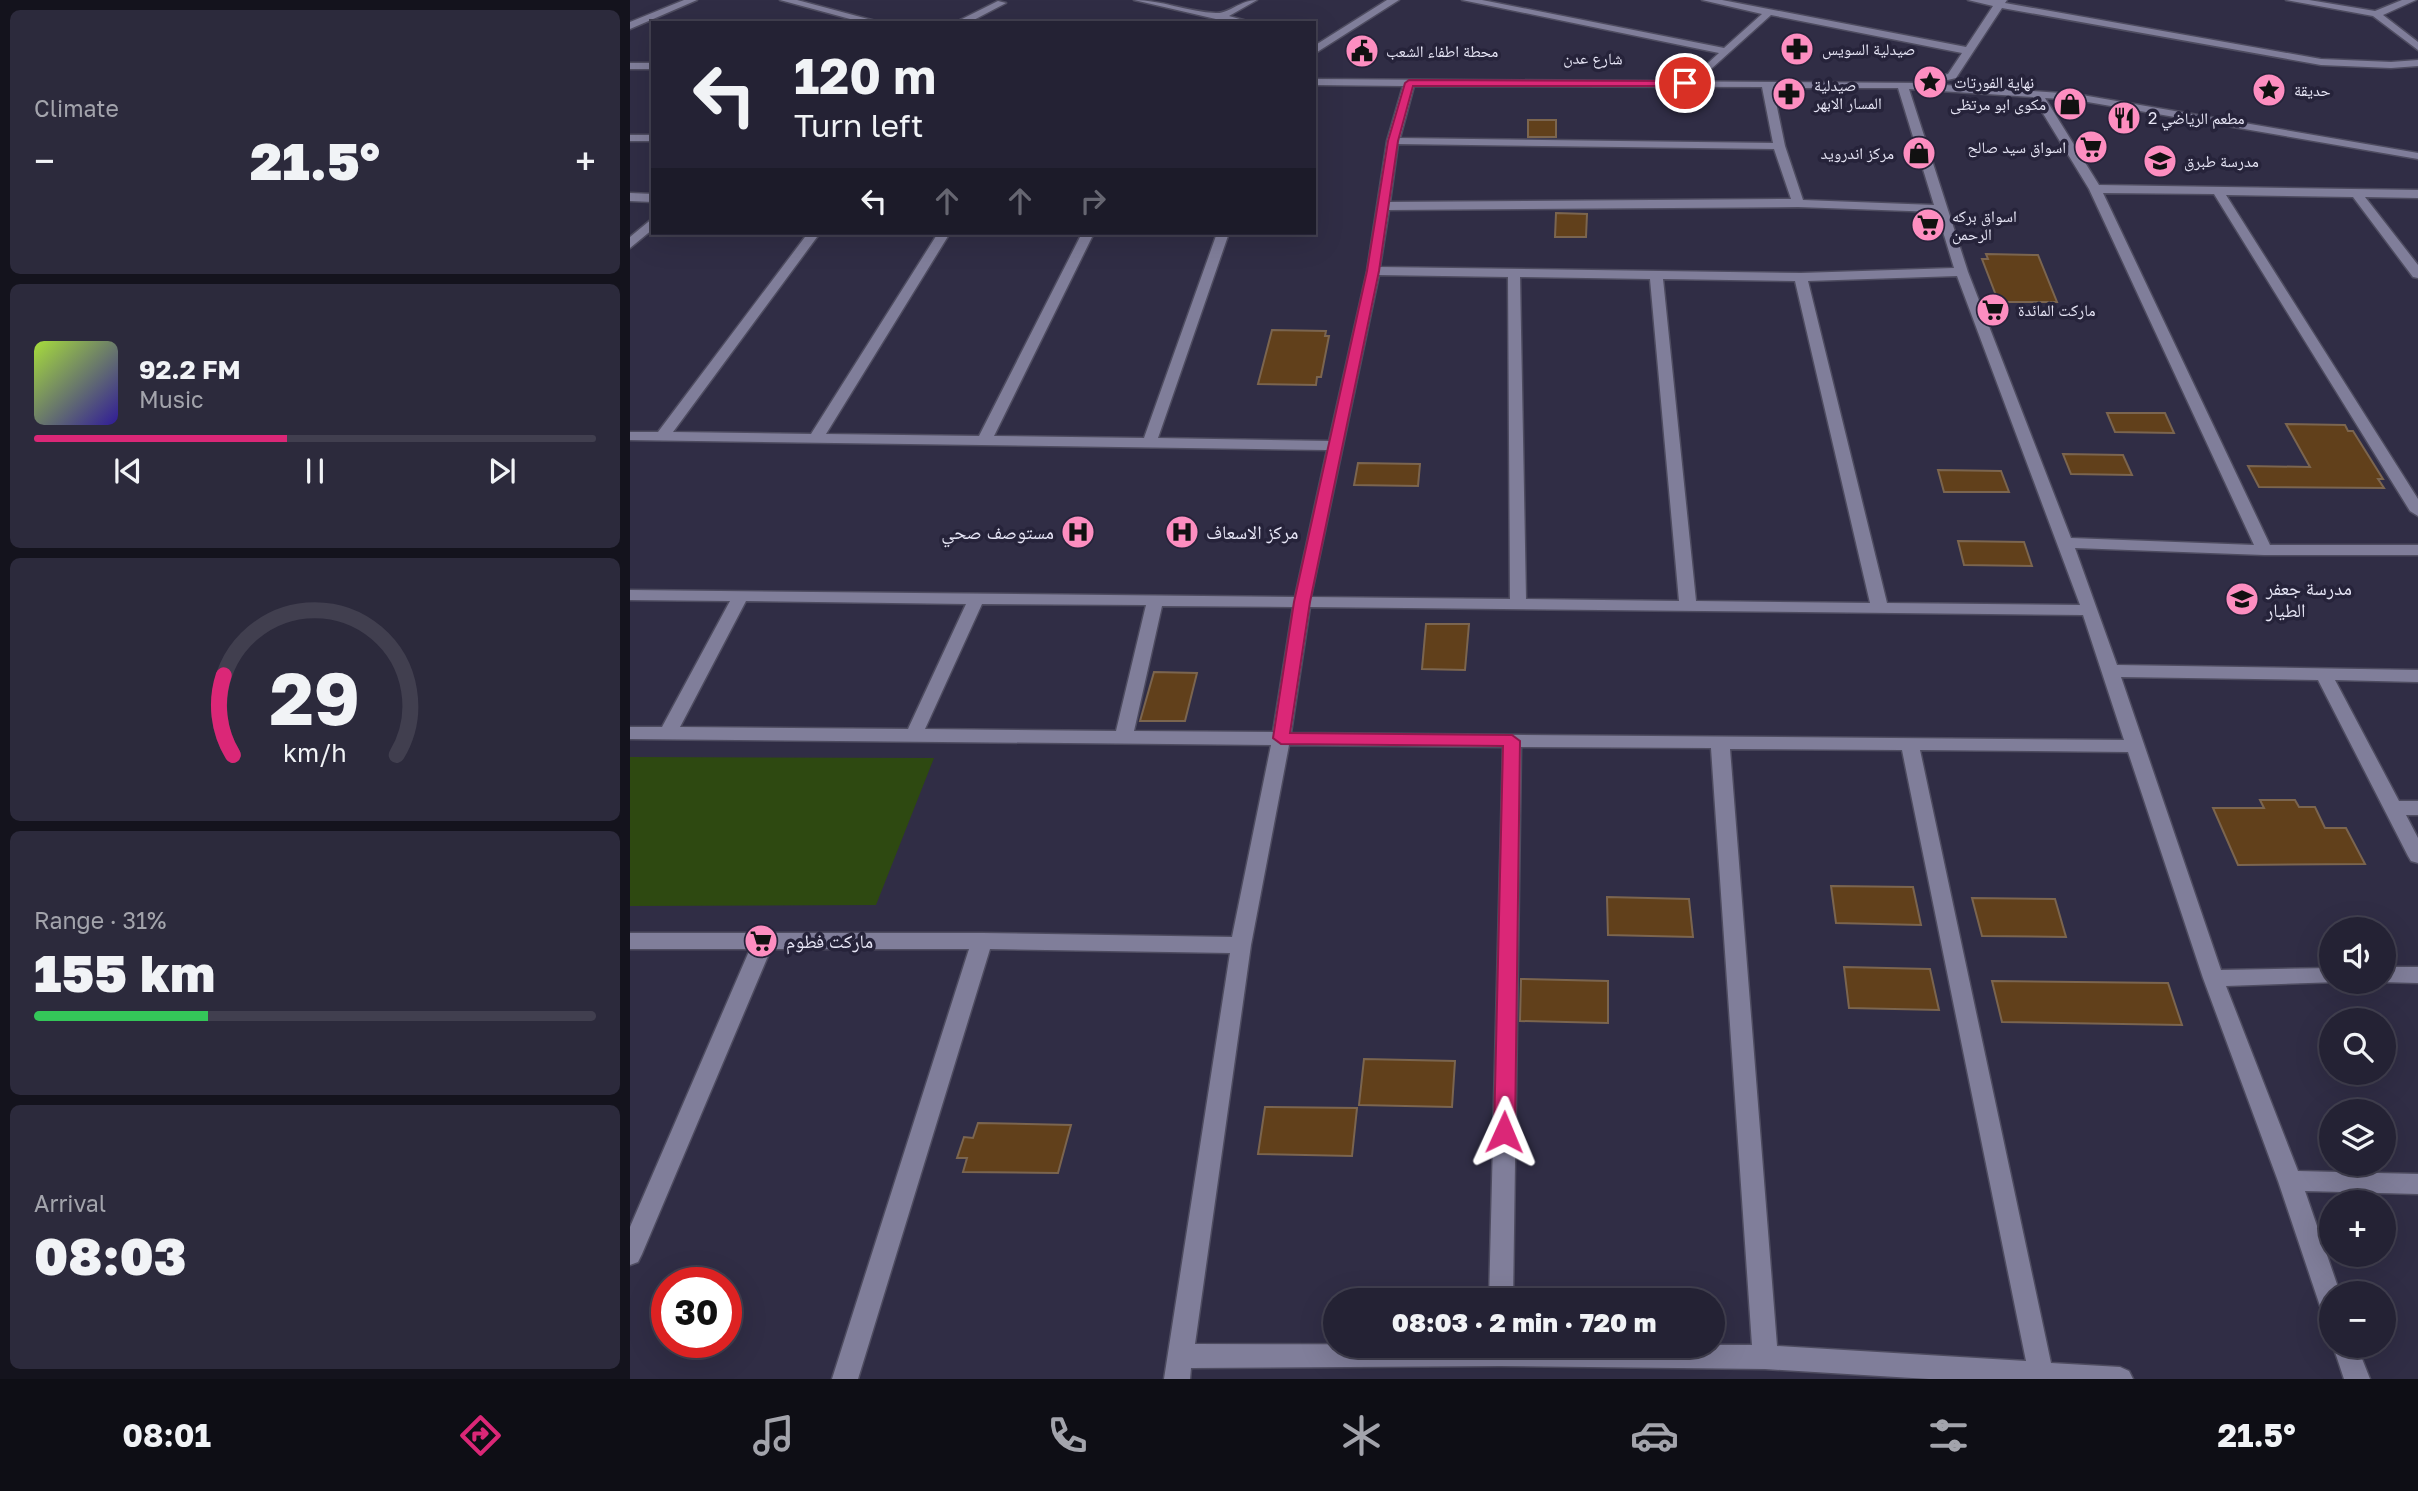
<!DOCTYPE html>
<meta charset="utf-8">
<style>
body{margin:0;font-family:"Golos Text","Noto Naskh Arabic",sans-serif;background:#2c2a3c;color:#f1f3f6;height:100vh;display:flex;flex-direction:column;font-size:26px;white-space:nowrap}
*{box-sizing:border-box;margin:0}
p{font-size:23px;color:#a3a4ac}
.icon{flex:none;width:38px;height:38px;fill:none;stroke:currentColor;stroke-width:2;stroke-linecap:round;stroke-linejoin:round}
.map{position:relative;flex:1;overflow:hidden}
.drawer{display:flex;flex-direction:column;gap:10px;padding:10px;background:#14131d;width:630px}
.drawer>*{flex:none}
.guide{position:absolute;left:21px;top:21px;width:665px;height:214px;border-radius:0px;box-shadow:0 7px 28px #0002,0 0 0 2px #413f4f;background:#242234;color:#f1f3f6;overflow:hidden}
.tools{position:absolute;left:1689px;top:917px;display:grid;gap:14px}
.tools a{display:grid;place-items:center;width:77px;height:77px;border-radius:50%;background:#242234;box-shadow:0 7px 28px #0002,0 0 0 2px #413f4f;font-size:35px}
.speed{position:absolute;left:21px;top:1267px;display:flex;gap:14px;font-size:35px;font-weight:700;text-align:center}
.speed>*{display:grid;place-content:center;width:91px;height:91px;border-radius:50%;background:#242234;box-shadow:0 7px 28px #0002,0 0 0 2px #413f4f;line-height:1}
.speed .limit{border:10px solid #d22;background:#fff;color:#111}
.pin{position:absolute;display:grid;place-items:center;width:60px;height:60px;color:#fff;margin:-30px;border:4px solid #fff;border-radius:50%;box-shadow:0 2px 7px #0007}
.me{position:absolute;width:77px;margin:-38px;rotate:1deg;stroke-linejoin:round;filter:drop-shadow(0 0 5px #0008)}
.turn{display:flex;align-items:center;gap:24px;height:147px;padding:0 28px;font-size:32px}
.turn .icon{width:91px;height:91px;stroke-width:2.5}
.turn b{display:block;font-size:49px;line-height:60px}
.lanes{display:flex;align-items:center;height:66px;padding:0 28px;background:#0003;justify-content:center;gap:35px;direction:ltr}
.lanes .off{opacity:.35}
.big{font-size:52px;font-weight:800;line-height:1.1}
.drawer .card{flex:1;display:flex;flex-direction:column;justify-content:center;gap:10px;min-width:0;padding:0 24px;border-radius:10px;background:#2c2a3c}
.drawer .dial{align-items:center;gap:0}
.dial svg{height:182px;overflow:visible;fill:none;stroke:#413f4f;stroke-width:7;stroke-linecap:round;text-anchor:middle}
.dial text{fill:#f1f3f6;stroke:none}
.song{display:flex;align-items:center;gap:21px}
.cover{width:84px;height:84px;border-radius:10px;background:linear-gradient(135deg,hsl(80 70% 55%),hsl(250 70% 35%))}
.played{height:7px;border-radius:4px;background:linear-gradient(90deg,#db2777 45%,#413f4f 45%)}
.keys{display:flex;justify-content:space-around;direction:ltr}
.heat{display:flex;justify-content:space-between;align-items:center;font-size:38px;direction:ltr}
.charge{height:10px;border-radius:5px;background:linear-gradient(90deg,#34c759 31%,#413f4f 0)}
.trip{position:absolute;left:693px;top:1288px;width:402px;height:70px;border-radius:35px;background:#242234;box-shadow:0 7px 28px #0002,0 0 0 2px #413f4f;font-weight:800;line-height:70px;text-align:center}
.menu{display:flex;height:112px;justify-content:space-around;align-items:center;background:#0e0e15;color:#a3a4ac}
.menu .icon{width:49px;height:49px}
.menu .current{color:#db2777}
.menu b{font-size:32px;color:#f1f3f6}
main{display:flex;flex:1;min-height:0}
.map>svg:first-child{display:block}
.green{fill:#2e4911}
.building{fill:#61401b;stroke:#7b654f;stroke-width:2}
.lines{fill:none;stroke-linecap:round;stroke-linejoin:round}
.minor-casing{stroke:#4e4c60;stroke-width:3}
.minor{fill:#807e9a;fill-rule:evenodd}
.route{fill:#db2777;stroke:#8e194d;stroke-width:2}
.labels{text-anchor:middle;stroke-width:7;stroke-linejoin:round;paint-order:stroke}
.far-poi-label{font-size:16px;fill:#e8e7f7;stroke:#26233a;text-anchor:start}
.far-street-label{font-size:16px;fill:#e8e7f7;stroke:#26233a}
.poi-label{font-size:19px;fill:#e8e7f7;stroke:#26233a;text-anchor:start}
</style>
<main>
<section class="drawer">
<div class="card"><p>Climate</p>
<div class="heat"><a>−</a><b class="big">21.5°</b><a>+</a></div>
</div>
<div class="card">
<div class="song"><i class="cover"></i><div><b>92.2 FM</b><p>Music</p></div></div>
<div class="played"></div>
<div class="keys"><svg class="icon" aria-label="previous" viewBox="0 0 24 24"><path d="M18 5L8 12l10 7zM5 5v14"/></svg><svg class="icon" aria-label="pause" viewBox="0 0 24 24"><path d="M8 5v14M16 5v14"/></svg><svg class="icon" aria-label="next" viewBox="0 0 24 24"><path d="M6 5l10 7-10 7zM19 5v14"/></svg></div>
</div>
<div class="card dial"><svg viewBox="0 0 100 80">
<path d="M14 69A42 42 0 1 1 86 69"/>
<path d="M14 69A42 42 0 0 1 10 34" stroke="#db2777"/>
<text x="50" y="56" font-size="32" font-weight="700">29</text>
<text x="50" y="72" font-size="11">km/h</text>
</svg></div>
<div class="card"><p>Range · 31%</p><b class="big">155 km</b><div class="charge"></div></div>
<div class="card"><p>Arrival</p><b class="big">08:03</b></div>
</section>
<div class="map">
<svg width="1788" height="1379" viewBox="0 0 1788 1379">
<rect width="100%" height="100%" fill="#302d45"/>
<path class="green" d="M0,757L304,758L246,905L0,906Z"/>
<path class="building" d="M898,120H926V137H898Z
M926,213L957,214L956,237H925Z
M1356,254L1408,255L1427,302H1375L1373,298H1367L1352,259H1358Z
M642,330L696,331L695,336H699L691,377H687L686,385L628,384Z
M1477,413H1535L1544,433L1485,432Z
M1656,424L1715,425L1718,431H1723L1753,479H1748L1754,488L1629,487L1618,466L1680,467Z
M1433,454L1493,455L1502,475L1441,474Z
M728,463L790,464L788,486L724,485Z
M1308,470L1371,471L1379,492H1314Z
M1328,541L1394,542L1402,566L1334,565Z
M796,624H839L835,670L792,669Z
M524,672L567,673L555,721H510Z
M1630,800H1665L1669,807H1685L1695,828H1716L1735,864L1608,865L1583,808H1634Z
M1201,886L1283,887L1291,925L1206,923Z
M977,897L1059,899L1063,937L978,935Z
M1342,898L1425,899L1436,937L1352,936Z
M1214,967L1300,969L1309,1010L1219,1008Z
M891,979L978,981V1023L890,1021Z
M1362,981L1538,983L1552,1025L1372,1022Z
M734,1059L825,1061L822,1107L729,1105Z
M635,1107L727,1108L722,1156L628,1154Z
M348,1123L441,1125L428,1173L333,1172L337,1158H327L334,1137L343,1138Z"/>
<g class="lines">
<defs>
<path id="minor" d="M54,0H67L0,29V22Z
M150,0H167L253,23H235Z
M504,0C532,0 558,12 586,13C599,14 610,0 627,0L599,16L624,23H603Z
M757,0H769L684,54V46Z
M832,0H852L1094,48L1132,14L1072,0H1092L1336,47L1363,6L1338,0H1377L1375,3L1691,59L1761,62L1788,60V66L1761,68L1691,65L1372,8L1326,78L1301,84L1446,94L1788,153V159L1446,100L1415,98L1469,185L1788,190V198L1735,197L1788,265V278L1783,277L1723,197L1596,195L1788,499V516L1780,511L1584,194L1473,193L1640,545H1788V555H1634L1445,548L1487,665L1788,670V682L1705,680L1769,801H1788V815H1776L1788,838V863L1781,861L1778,856L1688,680L1491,677L1591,970L1701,968V982H1708L1596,986L1668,1171L1788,1174V1194L1675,1191L1710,1293H1701V1314L1692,1311L1689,1303L1648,1181L1573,978L1498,752L1290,750L1421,1363L1490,1367L1499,1371L1503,1379H1299L1135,1369L870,1366L561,1368L560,1379H534L600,953L360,949L228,1379H202L339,949H141L12,1254L8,1262L0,1265V1227L120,949H0V933H352L602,937L641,745L0,739V727H32L100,601L0,600V590L665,597L697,450L0,440V432H28L178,233H190L43,432L181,434L308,233H320L196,434L349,436L452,233H464L364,436L514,438L587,233H599L528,438L699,441L737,271L757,141L773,86L684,85V79L1296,83L1295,79L1318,74L1332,53L1141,15L1071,78L1067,77V73L1089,53ZM784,86L1132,87L1143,143L770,138ZM1143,88H1268L1304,205L1173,200L1155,146ZM1279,89L1403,97L1459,189L1624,545L1441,538L1338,272ZM768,144L1144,149L1161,199L760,202ZM1168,207L1307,212L1324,268L1171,273L750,267L759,210ZM749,275L878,277L880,599L681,597ZM1327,276L1450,605L1257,603L1178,281ZM890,277L1020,279L1049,601L896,599ZM1033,279L1165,281L1240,603L1066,601ZM116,601L336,604L278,729L50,727ZM352,604L516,605L486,731L295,729ZM532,606L663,607L643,732L504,731ZM680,607L1453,615L1494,740L661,733ZM659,745L873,747L859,1300H883L891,747L1081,748L1122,1345L565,1344L621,945ZM1100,749L1272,750L1396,1361L1147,1346Z
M1656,0H1679L1745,11L1772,0H1786L1753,15L1788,42V50L1743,16Z
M368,1L376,3L338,23H324Z
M0,63H23V69H0Z
M0,135H23V141H0Z
M0,193L23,194V202L0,201Z
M23,218V229L0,248V237Z
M1754,967H1788V983L1750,982H1754Z
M1703,1346H1727L1740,1379H1714Z"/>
</defs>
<use href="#minor" class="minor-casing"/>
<use href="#minor" class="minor"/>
</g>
<path class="route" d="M779,80L1055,81L1060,83L1055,86H783L768,141L749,271L680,602L660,733L882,735L890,741L885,1132L882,1139L874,1141L867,1139L864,1132L873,746L651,744L643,738L664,602L737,271L758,141L775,83Z"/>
<defs>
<symbol id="pharmacy-disc" viewBox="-11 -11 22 22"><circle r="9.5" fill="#fd8ec0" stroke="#26233a"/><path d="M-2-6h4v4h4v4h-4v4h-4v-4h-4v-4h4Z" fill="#111"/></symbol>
<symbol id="civic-disc" viewBox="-11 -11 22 22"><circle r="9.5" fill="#fd8ec0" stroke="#26233a"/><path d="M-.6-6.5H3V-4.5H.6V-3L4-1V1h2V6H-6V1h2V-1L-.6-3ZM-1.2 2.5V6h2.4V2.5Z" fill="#111"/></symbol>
<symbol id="sight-disc" viewBox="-11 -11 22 22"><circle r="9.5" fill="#fd8ec0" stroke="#26233a"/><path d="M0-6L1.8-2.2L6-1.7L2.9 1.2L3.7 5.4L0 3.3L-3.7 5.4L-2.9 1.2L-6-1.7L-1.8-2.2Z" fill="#111"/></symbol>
<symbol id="shop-disc" viewBox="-11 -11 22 22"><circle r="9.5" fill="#fd8ec0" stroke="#26233a"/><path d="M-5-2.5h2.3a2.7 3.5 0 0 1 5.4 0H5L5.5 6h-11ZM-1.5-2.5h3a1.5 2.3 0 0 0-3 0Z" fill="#111"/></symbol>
<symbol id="restaurant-disc" viewBox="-11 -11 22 22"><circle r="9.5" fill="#fd8ec0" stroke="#26233a"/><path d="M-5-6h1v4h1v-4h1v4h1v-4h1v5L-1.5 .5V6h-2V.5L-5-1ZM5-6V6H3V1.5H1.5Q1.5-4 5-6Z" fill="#111"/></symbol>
<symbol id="supermarket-disc" viewBox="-11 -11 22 22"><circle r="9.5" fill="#fd8ec0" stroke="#26233a"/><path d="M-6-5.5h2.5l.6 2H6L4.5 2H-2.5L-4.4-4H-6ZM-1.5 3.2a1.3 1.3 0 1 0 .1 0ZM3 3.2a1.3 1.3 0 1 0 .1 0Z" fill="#111"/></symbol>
<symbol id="school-disc" viewBox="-11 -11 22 22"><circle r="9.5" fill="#fd8ec0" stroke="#26233a"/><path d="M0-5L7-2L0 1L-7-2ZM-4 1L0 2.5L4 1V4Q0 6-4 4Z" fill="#111"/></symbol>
<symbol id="hospital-disc" viewBox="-11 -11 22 22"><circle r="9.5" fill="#fd8ec0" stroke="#26233a"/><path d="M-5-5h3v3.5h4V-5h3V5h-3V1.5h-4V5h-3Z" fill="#111"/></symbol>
</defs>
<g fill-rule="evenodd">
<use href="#pharmacy-disc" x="1148" y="30" width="38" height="38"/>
<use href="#civic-disc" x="713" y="32" width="38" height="38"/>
<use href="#sight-disc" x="1281" y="63" width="38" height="38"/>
<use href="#sight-disc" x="1620" y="71" width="38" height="38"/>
<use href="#pharmacy-disc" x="1140" y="75" width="38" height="38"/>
<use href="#shop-disc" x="1421" y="85" width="38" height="38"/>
<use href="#restaurant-disc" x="1475" y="99" width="38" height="38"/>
<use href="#supermarket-disc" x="1442" y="128" width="38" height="38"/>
<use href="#shop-disc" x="1270" y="134" width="38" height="38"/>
<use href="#school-disc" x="1511" y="142" width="38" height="38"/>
<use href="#supermarket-disc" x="1279" y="206" width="38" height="38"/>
<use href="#supermarket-disc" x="1344" y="291" width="38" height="38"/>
<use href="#hospital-disc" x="429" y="513" width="38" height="38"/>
<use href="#hospital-disc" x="533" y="513" width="38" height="38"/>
<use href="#school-disc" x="1593" y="580" width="38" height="38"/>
<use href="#supermarket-disc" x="112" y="922" width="38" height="38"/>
</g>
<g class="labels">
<g class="far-poi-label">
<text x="1192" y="55">صيدلية السويس</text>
<text x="756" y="57">محطة اطفاء الشعب</text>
<text x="1324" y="88">نهاية الفورتات</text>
<text x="1184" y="91">صيدلية<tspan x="1184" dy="18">المسار الابهر</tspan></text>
<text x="1664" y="96">حديقة</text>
<text x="1416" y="110" text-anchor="end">مكوى ابو مرتظى</text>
<text x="1518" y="124">مطعم الرياضي 2</text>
<text x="1436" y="153" text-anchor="end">اسواق سيد صالح</text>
<text x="1264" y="159" text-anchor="end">مركز اندرويد</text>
<text x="1554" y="167">مدرسة طبرق</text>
<text x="1322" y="222">اسواق بركه<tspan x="1322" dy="18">الرحمن</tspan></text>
<text x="1388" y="316">ماركت المائدة</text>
</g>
<g class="far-street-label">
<text transform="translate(963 58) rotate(1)" y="6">شارع عدن</text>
</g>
<g class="poi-label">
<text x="424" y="539" text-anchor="end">مستوصف صحي</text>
<text x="576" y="539">مركز الاسعاف</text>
<text x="1636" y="595">مدرسة جعفر<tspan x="1636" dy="22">الطيار</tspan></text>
<text x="156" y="948">ماركت فطوم</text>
</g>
</g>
</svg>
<div class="tools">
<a><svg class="icon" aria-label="sound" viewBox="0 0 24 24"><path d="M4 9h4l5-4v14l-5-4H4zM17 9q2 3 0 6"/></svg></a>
<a><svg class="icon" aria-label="search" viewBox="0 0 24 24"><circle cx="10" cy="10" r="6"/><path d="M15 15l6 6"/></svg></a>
<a><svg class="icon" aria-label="layers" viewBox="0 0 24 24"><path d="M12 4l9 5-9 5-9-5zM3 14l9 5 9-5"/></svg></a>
<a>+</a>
<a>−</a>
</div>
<div class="speed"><div class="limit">30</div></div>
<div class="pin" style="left:1055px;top:83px;background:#d93025"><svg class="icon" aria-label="arrive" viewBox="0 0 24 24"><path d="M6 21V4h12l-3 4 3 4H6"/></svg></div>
<svg class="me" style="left:874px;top:1132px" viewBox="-20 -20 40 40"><path d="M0-17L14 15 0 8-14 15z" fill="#db2777" stroke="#fff" stroke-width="4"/></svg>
<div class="trip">08:03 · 2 min · 720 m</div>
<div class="guide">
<div class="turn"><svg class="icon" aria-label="left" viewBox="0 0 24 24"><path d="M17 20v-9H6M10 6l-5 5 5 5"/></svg><div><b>120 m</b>Turn left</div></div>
<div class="lanes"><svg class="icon" aria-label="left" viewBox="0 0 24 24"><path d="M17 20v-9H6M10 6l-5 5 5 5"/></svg><svg class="icon off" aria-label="ahead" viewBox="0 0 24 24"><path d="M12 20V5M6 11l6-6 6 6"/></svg><svg class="icon off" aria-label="ahead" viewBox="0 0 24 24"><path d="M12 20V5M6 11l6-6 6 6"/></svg><svg class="icon off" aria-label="right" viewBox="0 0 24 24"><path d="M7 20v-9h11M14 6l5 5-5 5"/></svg></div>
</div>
</div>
</main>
<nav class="menu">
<b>08:01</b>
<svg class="icon current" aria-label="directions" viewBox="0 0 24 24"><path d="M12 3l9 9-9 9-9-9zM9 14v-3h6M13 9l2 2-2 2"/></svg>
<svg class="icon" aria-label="music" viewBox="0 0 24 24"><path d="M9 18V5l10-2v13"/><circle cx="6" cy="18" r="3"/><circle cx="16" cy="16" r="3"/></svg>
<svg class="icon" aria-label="phone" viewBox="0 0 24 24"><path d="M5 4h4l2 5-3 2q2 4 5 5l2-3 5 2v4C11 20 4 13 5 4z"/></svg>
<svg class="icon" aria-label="climate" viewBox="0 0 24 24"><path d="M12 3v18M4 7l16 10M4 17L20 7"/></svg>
<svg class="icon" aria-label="car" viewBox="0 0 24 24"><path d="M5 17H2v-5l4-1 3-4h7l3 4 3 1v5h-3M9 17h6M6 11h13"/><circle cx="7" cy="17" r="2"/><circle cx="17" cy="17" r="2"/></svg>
<svg class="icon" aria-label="filters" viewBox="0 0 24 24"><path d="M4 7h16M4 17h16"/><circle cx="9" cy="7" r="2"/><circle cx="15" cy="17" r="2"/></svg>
<b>21.5°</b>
</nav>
